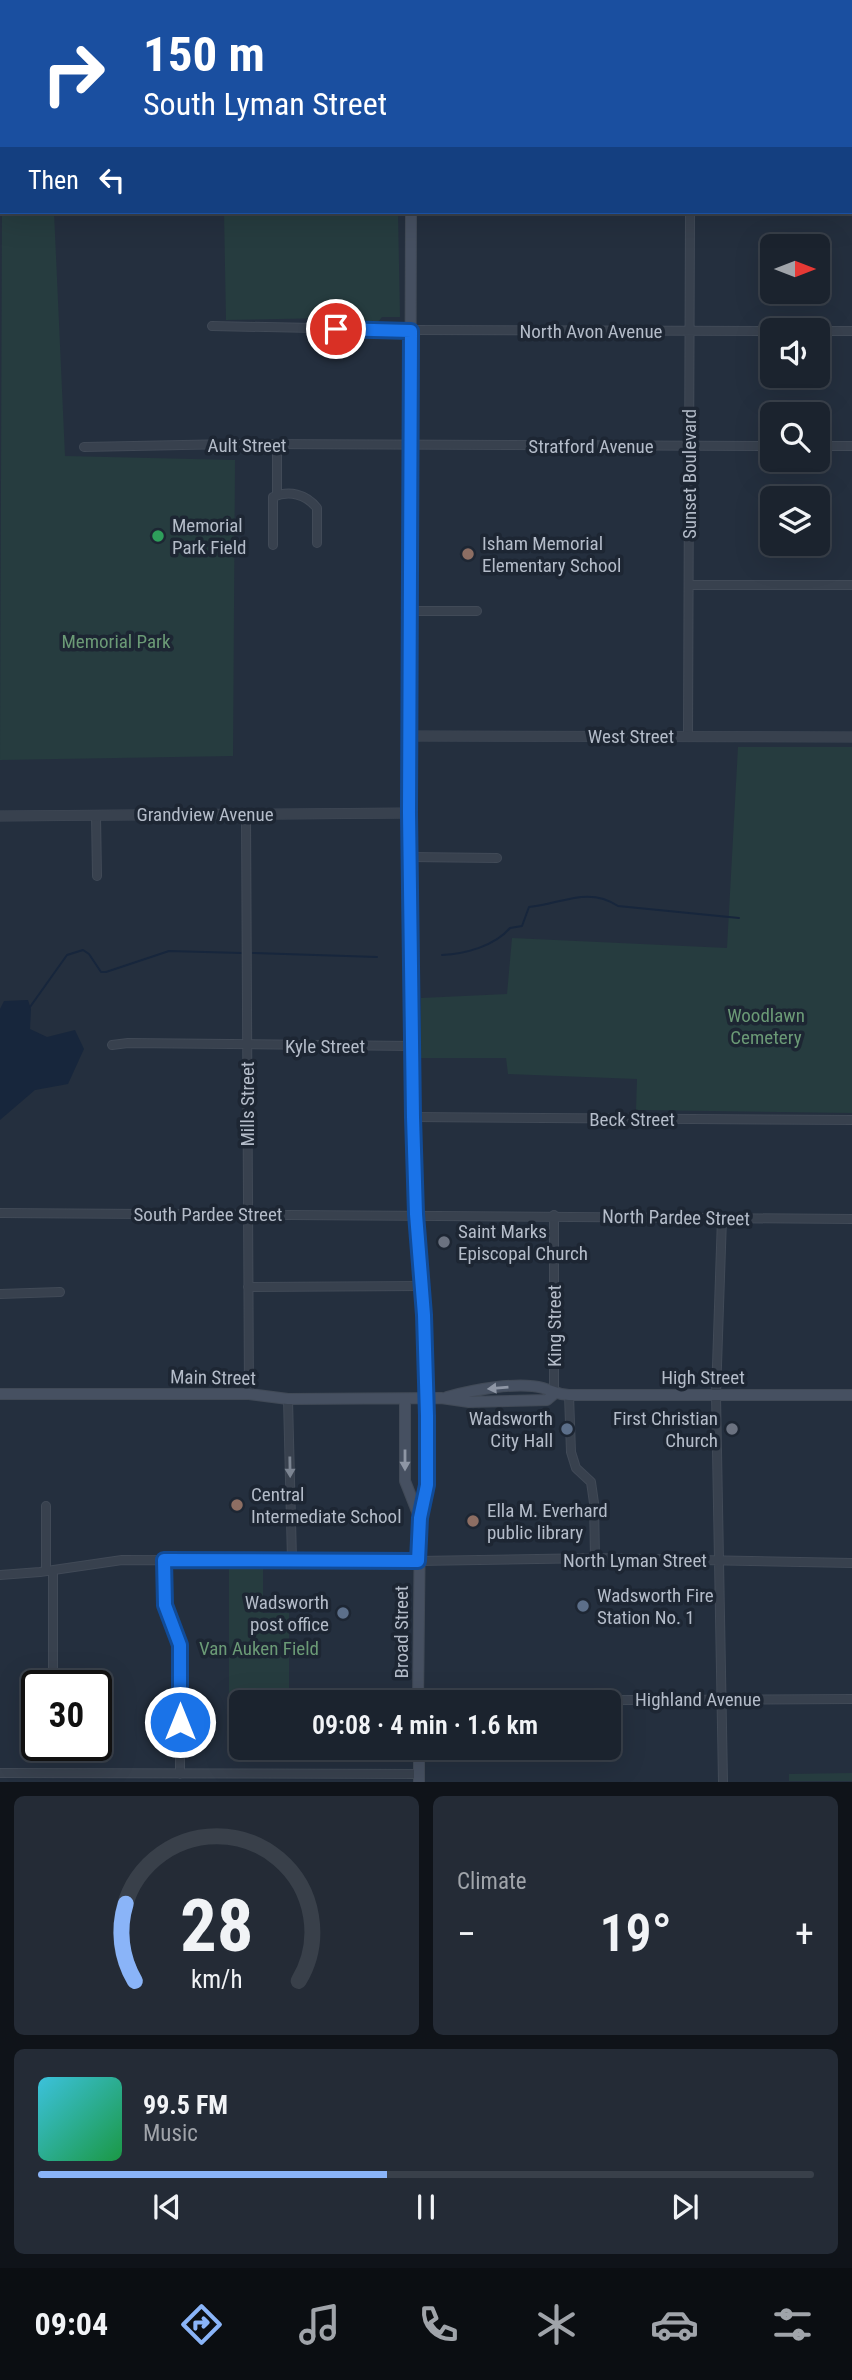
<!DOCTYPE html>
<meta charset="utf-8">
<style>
body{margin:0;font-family:"Roboto Condensed",sans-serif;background:#242b36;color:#f1f3f6;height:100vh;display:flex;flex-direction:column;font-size:26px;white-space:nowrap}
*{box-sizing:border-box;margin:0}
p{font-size:23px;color:#a0a4aa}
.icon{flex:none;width:38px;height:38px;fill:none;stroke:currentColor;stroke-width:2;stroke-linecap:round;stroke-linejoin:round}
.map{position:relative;height:1782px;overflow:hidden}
.drawer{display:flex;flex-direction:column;gap:14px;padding:14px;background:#0f1319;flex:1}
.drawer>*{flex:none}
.hud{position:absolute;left:0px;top:0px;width:852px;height:214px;box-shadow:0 7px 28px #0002,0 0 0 2px #39404a;background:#1a4fa0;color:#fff;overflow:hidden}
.needle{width:46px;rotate:90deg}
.controls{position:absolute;left:760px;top:234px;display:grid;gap:14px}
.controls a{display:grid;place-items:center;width:70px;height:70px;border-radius:10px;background:#1b232e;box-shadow:0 7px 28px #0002,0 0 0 2px #39404a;font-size:35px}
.speed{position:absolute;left:21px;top:1670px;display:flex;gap:14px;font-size:35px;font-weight:700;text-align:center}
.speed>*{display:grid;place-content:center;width:91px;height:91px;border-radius:50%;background:#1b232e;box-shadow:0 7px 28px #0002,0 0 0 2px #39404a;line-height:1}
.speed .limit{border:4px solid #111;border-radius:10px;background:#fff;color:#111}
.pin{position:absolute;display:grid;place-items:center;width:60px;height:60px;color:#fff;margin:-30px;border:4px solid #fff;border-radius:50%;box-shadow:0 2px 7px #0007}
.me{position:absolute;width:77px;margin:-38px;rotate:0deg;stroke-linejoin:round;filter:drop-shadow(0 0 5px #0008)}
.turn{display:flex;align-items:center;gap:24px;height:147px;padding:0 28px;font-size:32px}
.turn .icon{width:91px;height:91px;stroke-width:2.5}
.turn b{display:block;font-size:49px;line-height:60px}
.then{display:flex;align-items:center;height:66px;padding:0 28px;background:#0003;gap:14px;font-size:26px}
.big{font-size:52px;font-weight:600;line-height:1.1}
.drawer .card{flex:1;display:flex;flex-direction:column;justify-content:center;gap:10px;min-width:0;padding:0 24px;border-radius:10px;background:#242b36}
.drawer .dial{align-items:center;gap:0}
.dial svg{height:182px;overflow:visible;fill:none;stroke:#39404a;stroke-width:7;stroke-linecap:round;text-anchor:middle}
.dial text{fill:#f1f3f6;stroke:none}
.song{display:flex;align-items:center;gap:21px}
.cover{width:84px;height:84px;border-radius:10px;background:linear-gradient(135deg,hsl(190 70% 55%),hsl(140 70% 35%))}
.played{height:7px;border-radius:4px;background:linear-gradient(90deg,#8ab4f8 45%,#39404a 45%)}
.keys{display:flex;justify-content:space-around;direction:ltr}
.heat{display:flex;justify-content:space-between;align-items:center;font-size:38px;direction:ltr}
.drawer .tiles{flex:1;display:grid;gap:14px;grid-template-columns:1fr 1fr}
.card:last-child{grid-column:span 2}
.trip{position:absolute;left:229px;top:1690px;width:392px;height:70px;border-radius:10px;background:#1b232e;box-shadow:0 7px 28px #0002,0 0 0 2px #39404a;font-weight:600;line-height:70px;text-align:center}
.tab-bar{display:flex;height:112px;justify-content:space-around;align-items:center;background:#0b0e12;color:#a0a4aa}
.tab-bar .icon{width:49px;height:49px}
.tab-bar .active{color:#8ab4f8}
.tab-bar b{font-size:32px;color:#f1f3f6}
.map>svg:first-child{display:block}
.green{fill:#263c3f}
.water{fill:#17263c}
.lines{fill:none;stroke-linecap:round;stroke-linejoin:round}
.stream{stroke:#17263c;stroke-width:2}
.minor-casing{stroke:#414a57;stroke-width:10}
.tertiary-casing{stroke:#414a57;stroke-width:11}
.secondary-casing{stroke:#414a57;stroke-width:12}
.minor{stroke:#38414e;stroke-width:8}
.tertiary{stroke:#38414e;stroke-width:10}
.secondary{stroke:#465061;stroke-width:10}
.oneway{fill:#8e96a5}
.oneway2{fill:#7c8592}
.route-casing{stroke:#114b97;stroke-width:18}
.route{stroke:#1a73e8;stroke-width:12}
.leisure-dot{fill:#2e9e5b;stroke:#1d2633;stroke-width:2.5}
.education-dot{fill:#8d6e63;stroke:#1d2633;stroke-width:2.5}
.worship-dot{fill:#6b7280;stroke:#1d2633;stroke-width:2.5}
.service-dot{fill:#5c6f8a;stroke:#1d2633;stroke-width:2.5}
.labels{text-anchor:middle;stroke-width:7;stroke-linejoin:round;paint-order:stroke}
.street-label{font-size:19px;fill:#b4bcc9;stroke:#1d2633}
.poi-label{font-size:19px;fill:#b4bcc9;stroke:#1d2633;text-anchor:start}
.park-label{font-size:19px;fill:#6b9a76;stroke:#1d2633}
</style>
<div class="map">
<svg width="852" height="1782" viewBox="0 0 852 1782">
<rect width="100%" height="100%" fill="#242f3e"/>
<path class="green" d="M2,202V212H54L65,456L235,460L233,756L0,760Z
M224,212H398L400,317H382L378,322L330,318L226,320Z
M738,747H852V1113L636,1110L637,1079L508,1074L506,1058H420L421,998L507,994L512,938L727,948Z
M263,1566V1613H289V1703H242L241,1731L229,1730V1567Z
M852,1773V1781H789V1774Z"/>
<path class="water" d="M28,1000L31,1009L30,1029L47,1037L75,1030L84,1049L68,1084L35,1090L0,1120V1009L4,1001Z"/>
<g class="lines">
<path class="stream" d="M253,953L377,957
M442,955C465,954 495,946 510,928L522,926L529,907C561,904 588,886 618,906L739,918
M30,1007L67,955L83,950L89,954L101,972H106L169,951L241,953"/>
<defs>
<path id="minor" d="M260,0L261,2
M680,0L681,2
M850,102H852
M0,127H2
M212,326L411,330L772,331
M817,331H852
M277,445V495
M817,446H852
M84,447L232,444L772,446
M273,545V497C289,490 306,494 317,508V543
M689,585H852
M410,611H477
M688,737L690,212
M246,814L249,1394
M96,815L97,876
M410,857L497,858
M112,1045L128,1043L412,1046
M413,1117L852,1120
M0,1213L852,1219
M554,1215V1394
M722,1218L716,1395L723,1782
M248,1287L421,1286
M0,1294L60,1292
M569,1395L571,1452L576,1468L591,1482L594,1503L595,1558
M288,1399L292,1560
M164,1560L165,1605L180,1645V1774
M53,1570V1684
M46,1571V1506
M0,1575L40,1572L122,1560L418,1561L595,1558L852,1563
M418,1701L852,1699
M0,1773L419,1774"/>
<path id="tertiary" d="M410,736L852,737
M0,816L409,813"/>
<path id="secondary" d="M411,0V2
M411,212L409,813L413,1117L427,1416V1485L420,1519L418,1703
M0,1394H249L288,1399L441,1398L469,1402L547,1400L554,1394
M447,1397C472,1390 518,1381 543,1388C554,1391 555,1394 569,1395H852
M405,1399V1481L420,1519
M419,1748V1782"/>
</defs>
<use href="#minor" class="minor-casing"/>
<use href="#tertiary" class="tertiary-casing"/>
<use href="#secondary" class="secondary-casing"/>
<use href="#minor" class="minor"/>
<use href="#tertiary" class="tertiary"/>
<use href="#secondary" class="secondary"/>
</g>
<defs><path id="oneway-solid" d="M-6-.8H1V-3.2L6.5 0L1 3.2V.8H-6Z" transform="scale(1.75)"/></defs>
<g class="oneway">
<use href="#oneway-solid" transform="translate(498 1388) rotate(175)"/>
<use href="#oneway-solid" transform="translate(405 1460) rotate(90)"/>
</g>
<use class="oneway2" href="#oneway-solid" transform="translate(290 1467) rotate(89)"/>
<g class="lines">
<defs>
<path id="route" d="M180,1722V1645L165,1605L164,1560L418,1561L420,1518L427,1485V1416L424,1315L416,1214L413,1117L409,813L411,331L336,329"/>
</defs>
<use href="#route" class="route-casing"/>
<use href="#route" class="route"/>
</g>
<circle class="leisure-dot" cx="158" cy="536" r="7"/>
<g class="education-dot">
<circle cx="468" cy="554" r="7"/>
<circle cx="237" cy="1505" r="7"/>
<circle cx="473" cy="1521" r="7"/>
</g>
<g class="worship-dot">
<circle cx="444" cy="1242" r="7"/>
<circle cx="732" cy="1429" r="7"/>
</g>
<g class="service-dot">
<circle cx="567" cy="1429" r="7"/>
<circle cx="583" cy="1606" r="7"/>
<circle cx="343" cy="1613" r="7"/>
</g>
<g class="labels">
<g class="street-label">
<text x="591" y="338">North Avon Avenue</text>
<text x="247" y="452">Ault Street</text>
<text x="591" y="453">Stratford Avenue</text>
<text transform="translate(689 474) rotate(-90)" y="7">Sunset Boulevard</text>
<text x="631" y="743">West Street</text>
<text x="205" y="821">Grandview Avenue</text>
<text x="325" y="1053">Kyle Street</text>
<text transform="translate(247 1104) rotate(-90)" y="7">Mills Street</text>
<text x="632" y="1126">Beck Street</text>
<text x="208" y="1221">South Pardee Street</text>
<text transform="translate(676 1217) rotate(1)" y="7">North Pardee Street</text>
<text transform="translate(554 1326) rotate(-90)" y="7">King Street</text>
<text transform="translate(213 1377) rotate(1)" y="7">Main Street</text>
<text x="703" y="1384">High Street</text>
<text x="635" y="1567">North Lyman Street</text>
<text transform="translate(401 1632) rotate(-90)" y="7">Broad Street</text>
<text x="698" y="1706">Highland Avenue</text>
</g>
<g class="poi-label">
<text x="172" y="532">Memorial<tspan x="172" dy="22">Park Field</tspan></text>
<text x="482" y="550">Isham Memorial<tspan x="482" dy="22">Elementary School</tspan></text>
<text x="458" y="1238">Saint Marks<tspan x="458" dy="22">Episcopal Church</tspan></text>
<text x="553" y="1425" text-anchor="end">Wadsworth<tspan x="553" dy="22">City Hall</tspan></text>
<text x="718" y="1425" text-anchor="end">First Christian<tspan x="718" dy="22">Church</tspan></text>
<text x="251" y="1501">Central<tspan x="251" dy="22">Intermediate School</tspan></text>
<text x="487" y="1517">Ella M. Everhard<tspan x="487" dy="22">public library</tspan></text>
<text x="597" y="1602">Wadsworth Fire<tspan x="597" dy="22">Station No. 1</tspan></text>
<text x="329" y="1609" text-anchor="end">Wadsworth<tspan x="329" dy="22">post office</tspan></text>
</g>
<g class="park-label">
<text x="116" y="648">Memorial Park</text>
<text x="766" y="1022">Woodlawn<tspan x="766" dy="22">Cemetery</tspan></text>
<text x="259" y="1655">Van Auken Field</text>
</g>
</g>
</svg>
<div class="controls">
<a><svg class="needle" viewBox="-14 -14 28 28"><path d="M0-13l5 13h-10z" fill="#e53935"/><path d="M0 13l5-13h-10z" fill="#a0a4aa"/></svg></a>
<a><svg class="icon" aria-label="sound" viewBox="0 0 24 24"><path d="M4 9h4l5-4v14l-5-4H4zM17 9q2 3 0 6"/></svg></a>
<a><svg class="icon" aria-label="search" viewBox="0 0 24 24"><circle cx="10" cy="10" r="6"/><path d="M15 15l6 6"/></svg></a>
<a><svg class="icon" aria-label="layers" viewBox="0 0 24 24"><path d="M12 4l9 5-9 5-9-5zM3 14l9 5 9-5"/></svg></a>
</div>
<div class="speed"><div class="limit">30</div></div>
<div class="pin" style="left:336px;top:329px;background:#d93025"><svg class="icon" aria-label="arrive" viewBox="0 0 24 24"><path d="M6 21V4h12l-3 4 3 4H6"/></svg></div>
<svg class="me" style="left:180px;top:1722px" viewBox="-20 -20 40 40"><circle r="17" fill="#1a73e8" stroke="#fff" stroke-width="3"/><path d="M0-11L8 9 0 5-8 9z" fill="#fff"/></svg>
<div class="trip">09:08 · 4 min · 1.6 km</div>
<div class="hud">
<div class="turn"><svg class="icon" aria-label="right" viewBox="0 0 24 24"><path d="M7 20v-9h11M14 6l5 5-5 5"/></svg><div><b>150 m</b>South Lyman Street</div></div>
<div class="then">Then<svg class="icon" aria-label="left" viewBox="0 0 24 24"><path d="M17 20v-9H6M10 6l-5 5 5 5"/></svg></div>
</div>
</div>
<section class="drawer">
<div class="tiles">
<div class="card dial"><svg viewBox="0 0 100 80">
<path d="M14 69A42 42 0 1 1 86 69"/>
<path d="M14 69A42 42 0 0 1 10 35" stroke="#8ab4f8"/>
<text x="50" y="56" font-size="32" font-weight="700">28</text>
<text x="50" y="72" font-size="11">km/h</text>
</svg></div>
<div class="card"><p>Climate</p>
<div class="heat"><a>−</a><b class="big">19°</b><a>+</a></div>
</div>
<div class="card">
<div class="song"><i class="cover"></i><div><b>99.5 FM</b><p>Music</p></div></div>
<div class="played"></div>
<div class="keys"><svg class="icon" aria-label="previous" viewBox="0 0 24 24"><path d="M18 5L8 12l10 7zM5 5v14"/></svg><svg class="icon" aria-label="pause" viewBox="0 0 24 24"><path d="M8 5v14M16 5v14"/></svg><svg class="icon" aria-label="next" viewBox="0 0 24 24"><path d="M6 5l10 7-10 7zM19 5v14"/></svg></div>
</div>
</div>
</section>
<nav class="tab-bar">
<b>09:04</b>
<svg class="icon active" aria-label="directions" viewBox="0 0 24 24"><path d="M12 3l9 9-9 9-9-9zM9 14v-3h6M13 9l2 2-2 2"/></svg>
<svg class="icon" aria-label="music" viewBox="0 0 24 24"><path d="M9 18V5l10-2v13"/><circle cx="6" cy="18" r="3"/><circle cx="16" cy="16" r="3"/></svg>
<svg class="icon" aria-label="phone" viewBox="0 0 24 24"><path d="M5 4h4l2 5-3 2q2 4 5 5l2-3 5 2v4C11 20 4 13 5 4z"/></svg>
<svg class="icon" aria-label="climate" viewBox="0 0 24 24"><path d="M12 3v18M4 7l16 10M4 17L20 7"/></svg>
<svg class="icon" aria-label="car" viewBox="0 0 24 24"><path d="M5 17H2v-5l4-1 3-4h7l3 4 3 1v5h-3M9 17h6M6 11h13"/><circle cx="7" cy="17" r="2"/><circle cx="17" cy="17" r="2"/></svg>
<svg class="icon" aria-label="filters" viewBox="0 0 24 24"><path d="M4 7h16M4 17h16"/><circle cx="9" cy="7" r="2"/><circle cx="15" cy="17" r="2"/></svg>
</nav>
